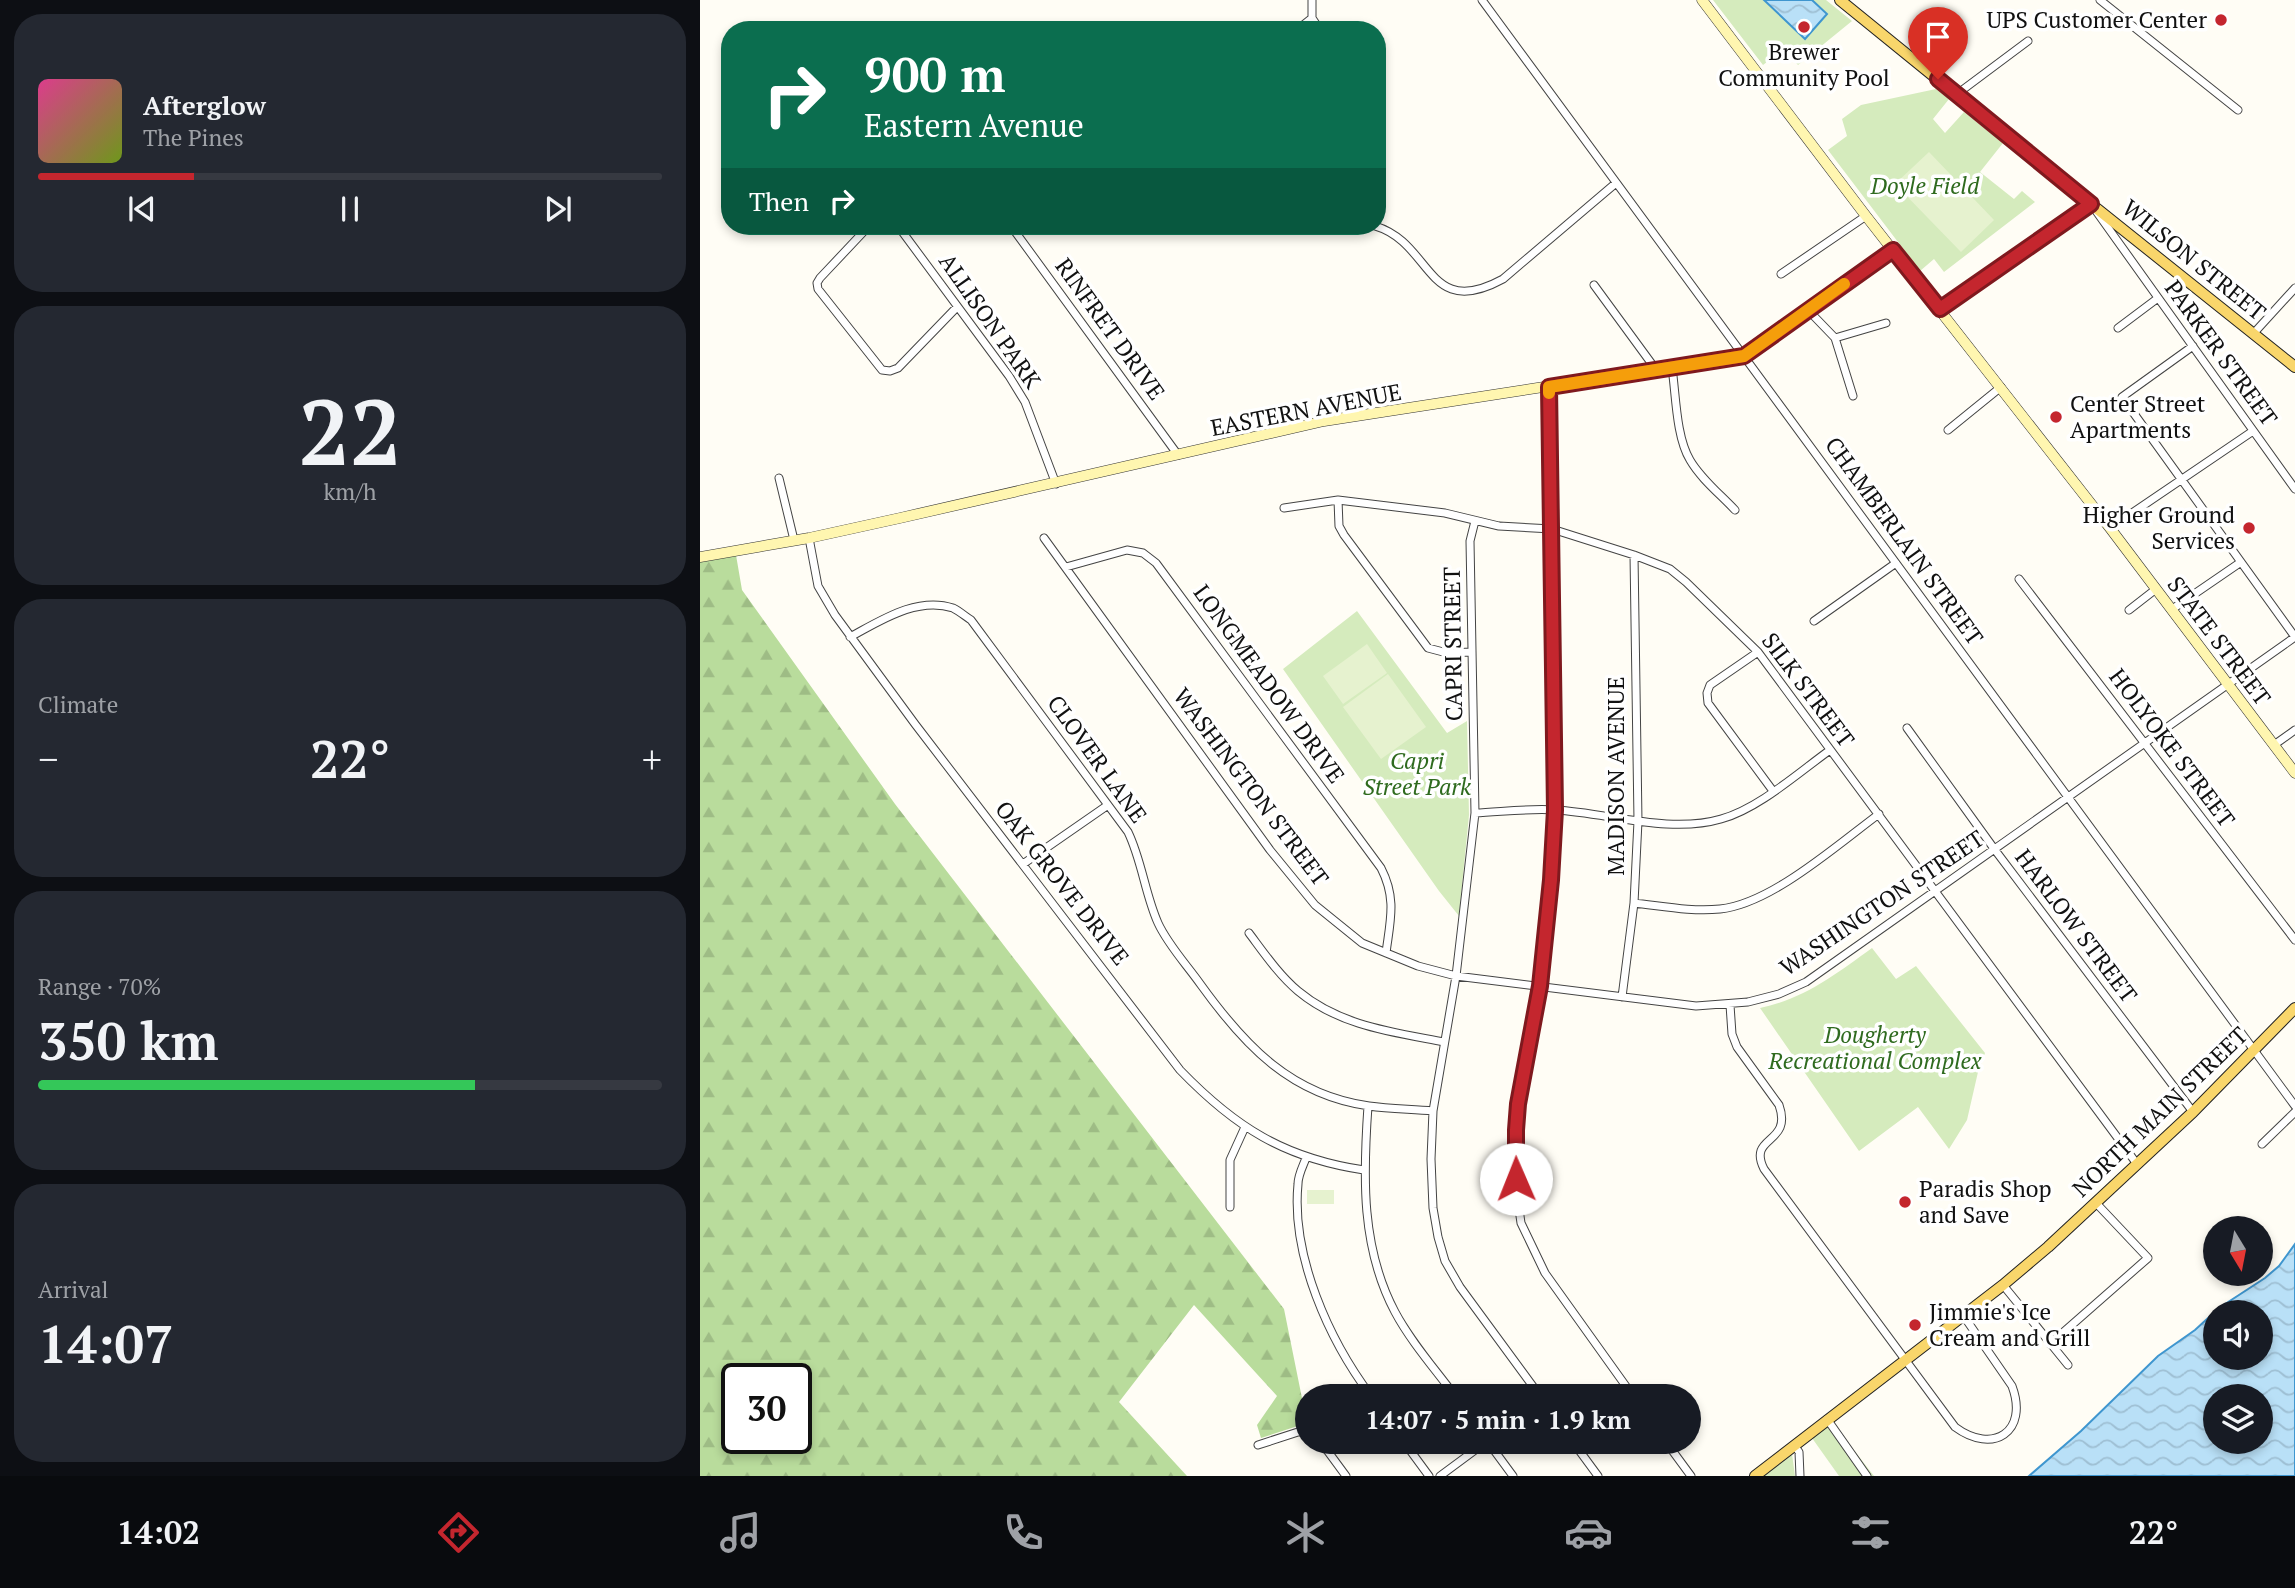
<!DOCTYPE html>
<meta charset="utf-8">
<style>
body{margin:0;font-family:"PT Serif",serif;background:#242831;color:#f1f3f6;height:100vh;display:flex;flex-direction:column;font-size:26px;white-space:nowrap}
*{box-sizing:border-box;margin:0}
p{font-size:23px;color:#9ea1a6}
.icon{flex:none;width:38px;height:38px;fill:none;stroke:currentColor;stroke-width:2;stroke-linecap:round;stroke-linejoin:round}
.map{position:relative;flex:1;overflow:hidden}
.sheet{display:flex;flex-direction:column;gap:14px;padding:14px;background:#0d0f14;width:700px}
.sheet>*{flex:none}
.banner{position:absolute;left:21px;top:21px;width:665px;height:214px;border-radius:28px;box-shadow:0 4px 10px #0003;background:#0b6e4f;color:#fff;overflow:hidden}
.needle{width:46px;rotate:170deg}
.controls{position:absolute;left:1503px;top:1216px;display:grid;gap:14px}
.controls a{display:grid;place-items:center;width:70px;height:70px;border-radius:50%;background:#171b24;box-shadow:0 4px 10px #0003;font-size:35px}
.speed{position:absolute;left:21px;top:1363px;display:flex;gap:14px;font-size:35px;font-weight:700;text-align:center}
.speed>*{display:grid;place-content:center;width:91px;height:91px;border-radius:50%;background:#171b24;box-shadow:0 4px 10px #0003;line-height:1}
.speed .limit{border:4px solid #111;border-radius:10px;background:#fff;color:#111}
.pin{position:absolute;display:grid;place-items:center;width:60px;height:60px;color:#fff;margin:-72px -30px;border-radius:50% 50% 50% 0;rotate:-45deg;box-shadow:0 0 7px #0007}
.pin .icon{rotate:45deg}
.me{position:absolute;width:77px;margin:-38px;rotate:359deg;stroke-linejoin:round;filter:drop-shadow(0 0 5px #0008)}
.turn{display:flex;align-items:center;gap:24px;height:147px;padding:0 28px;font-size:32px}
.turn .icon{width:91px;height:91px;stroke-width:2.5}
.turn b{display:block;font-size:49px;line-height:60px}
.then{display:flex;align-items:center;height:66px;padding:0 28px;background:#0003;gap:14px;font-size:26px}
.big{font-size:52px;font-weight:800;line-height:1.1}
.sheet .tile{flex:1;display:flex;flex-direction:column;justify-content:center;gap:10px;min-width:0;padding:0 24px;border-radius:28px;background:#242831}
.sheet .dial{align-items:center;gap:0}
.dial b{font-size:91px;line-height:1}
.song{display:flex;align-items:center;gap:21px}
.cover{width:84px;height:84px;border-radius:10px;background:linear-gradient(135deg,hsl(330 70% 55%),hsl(80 70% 35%))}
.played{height:7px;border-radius:4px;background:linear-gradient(90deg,#c4262e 25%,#363941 25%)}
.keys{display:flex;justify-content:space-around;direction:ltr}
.heat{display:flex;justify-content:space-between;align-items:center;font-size:38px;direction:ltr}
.charge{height:10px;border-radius:5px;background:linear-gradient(90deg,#34c759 70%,#363941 0)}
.trip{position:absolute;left:595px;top:1384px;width:406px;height:70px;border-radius:35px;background:#171b24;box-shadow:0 4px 10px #0003;font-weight:800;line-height:70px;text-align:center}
.menu{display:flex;height:112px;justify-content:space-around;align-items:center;background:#090b0e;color:#9ea1a6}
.menu .icon{width:49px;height:49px}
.menu .on{color:#c4262e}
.menu b{font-size:32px;color:#f1f3f6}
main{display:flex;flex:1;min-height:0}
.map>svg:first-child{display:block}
.forest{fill:url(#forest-firs);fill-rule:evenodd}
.park{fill:#d5ebbd}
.pitch{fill:#e6f2cf}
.water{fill:url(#water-waves);stroke:#3f96cf;stroke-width:2;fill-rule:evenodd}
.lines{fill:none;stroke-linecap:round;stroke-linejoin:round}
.street-casing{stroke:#444;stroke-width:9}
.secondary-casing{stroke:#333;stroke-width:11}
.primary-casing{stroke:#222;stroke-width:12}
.street{stroke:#fff;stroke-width:7}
.secondary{stroke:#fff6b0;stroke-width:10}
.primary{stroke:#f9d66b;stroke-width:10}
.route-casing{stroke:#7f191e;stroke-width:18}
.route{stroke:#c4262e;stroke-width:12}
.slow{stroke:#f59e0b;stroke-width:12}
.poi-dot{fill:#c4262e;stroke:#fff;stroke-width:2.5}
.labels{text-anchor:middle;stroke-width:7;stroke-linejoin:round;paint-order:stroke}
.poi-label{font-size:23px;fill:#111;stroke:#fff;text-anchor:start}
.park-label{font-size:23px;font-style:italic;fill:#2f6b1f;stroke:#fff}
.street-label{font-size:23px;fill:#111;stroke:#fff}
</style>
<main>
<section class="sheet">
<div class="tile">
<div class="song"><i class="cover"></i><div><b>Afterglow</b><p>The Pines</p></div></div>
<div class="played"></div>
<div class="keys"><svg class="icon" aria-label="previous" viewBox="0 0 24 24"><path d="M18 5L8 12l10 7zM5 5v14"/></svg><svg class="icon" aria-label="pause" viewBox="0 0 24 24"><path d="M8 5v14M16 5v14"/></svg><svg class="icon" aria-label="next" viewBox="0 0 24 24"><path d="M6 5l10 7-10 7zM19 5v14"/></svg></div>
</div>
<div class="tile dial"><b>22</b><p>km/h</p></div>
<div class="tile"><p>Climate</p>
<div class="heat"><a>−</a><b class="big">22°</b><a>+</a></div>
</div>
<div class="tile"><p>Range · 70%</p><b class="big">350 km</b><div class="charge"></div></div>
<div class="tile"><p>Arrival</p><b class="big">14:07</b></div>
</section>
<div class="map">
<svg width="1595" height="1476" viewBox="0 0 1595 1476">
<defs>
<pattern id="forest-firs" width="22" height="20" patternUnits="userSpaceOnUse" patternTransform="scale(1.75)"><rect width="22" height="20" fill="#b9dc9c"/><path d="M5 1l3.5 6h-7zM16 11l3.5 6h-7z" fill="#9ebc85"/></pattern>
<pattern id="water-waves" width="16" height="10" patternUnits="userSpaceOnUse" patternTransform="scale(1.75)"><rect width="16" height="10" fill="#b9e0f7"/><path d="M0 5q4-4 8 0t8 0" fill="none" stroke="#9ebfd3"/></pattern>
</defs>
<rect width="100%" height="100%" fill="#fffdf5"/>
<path class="forest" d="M36,555L42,590L195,804L584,1309L607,1423L561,1438L557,1425L577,1396L494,1305L419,1402L487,1476H0V561ZM37,1379H96V1438H37Z"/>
<path class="park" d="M1013,0H1126L1152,21L1098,65L1084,49L1063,65Z
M1236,89L1249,99L1233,119L1245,133L1264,112L1303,143L1280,172L1314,199L1322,191L1335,202L1244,272L1234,259L1220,271L1128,150L1147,136L1142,119L1161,105Z
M657,611L747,733L767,721L769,815L759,916L739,891L583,669Z
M1172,948L1196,979L1216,966L1285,1053L1278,1072L1267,1120L1249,1149L1218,1107L1159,1151L1060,1008C1104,999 1136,974 1172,948Z
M1132,1422L1174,1476H1139L1112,1438Z
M1092,1454L1095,1476H1064Z"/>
<path class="pitch" d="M1229,152L1294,220L1261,252L1195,184Z
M667,644L687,673L643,704L623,676Z
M688,674L726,727L681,759L643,707Z
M607,1190H634V1204H607Z"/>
<path class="water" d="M1064,0H1112L1127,14L1105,39Z
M1595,1244V1476H1329L1381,1431L1458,1356L1495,1330L1519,1308L1565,1278L1579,1266ZM1516,1312H1561V1358H1516ZM1516,1396H1561V1442H1516Z"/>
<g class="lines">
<defs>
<path id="street" d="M612,0V18
M782,0L1595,1106
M1400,0L1538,110
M612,18L620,30
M597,30L612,18
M1257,94L1328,41
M169,226L120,278L117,283L118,289L182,370L190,371L198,368L257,307
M198,226L309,376L325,402L356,484
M311,226L478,455
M675,226C733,243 726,321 803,279L916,183
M1081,274L1166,216
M894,285L957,371
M1240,309L1391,204L1595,489
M1108,310L1135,338L1153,396
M1418,328L1458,298
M1553,334L1595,288
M1135,338L1186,323
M1493,346L1422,397L1595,637
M972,368C976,395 976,437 990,460C1001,479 1020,494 1035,510
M849,388L855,810L851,880L840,986L818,1104L816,1130L817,1195L821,1223L845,1273L933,1396
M1248,430L1301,387
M79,478L94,540
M638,500L639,526L644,535L728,648L747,653L772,652
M584,508L638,500L745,513L799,526L852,529L934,555L970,569L986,582L1058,652L1437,1164
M775,521L770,541L775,813L756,976L733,1111L731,1159L733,1208L738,1237L745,1261L760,1287L840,1396
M1410,528L1553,431
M109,538L118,586L135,615L215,724L480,1070C535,1127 584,1158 664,1170
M344,538L570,850L615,905L662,943L718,966L756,976L996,1006L1048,1002L1079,994L1106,982L1595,637
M366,567L427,550L443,553L456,563L681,868C697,899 690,921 686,953
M1319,579L1595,940
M1429,610L1456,589
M1471,610L1541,562
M1114,621L1196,563
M150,637C180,621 217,596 253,608C259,611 265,616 271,620L428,832C442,861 445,894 458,923C468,945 487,965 501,985C545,1046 591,1095 669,1106C690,1109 712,1109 733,1111
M1058,652L1010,685L1007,693L1008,703L1073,791
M1207,728L1295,850L1493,1112
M1574,745L1595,730
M775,813C801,812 829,808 856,810C908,813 970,834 1021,819C1058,809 1098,773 1130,750
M323,864L408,805
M934,903C962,906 992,912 1020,909C1071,904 1137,845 1179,814
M549,933C564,953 579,975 598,991C640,1026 692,1032 744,1042
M922,997L934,903L938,821L934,555
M1030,1005L1032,1034L1037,1047L1079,1105C1093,1145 1047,1135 1064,1169L1255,1427C1293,1455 1329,1432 1312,1386L1263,1315
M668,1106C663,1177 661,1248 695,1312C711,1342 735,1369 755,1396
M1562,1144L1595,1112
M606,1158C603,1166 598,1175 598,1184C591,1256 629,1340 671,1396
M530,1207V1160L545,1127
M1303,1285L1368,1365
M1350,1344L1448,1258L1396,1203
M1127,1419L1167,1476
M621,1442L646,1476
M704,1442L729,1476
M788,1442L813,1476
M873,1442L898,1476
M966,1442L991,1476
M558,1445L598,1432H607
M1094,1445L1099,1452L1100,1476
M740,1476L786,1442"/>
<path id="secondary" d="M1002,0L1166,216L1410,528L1595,773
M0,557L109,538L200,518L624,421L1044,356L1193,250"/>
<path id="primary" d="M1140,0L1391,204L1595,367
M1055,1476L1303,1285L1348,1247L1493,1112L1595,1008"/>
</defs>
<use href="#street" class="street-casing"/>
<use href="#secondary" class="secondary-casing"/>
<use href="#primary" class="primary-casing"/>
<use href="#street" class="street"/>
<use href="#secondary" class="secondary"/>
<use href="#primary" class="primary"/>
</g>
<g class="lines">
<defs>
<path id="route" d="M816,1179V1130L818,1104L840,986L851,880L855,810L849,387L1044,356L1193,250L1240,309L1391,204L1238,79"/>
</defs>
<use href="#route" class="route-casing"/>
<use href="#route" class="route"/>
<path class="slow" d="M849,393V387L1044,356L1144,284"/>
</g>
<g class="poi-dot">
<circle cx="1521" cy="20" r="7"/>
<circle cx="1104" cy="27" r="7"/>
<circle cx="1356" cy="417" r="7"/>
<circle cx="1549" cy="528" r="7"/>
<circle cx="1205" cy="1202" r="7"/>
<circle cx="1215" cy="1325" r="7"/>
</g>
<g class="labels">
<g class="poi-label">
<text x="1507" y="28" text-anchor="end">UPS Customer Center</text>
<text x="1104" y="60" text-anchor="middle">Brewer<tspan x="1104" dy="26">Community Pool</tspan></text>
<text x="1370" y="412">Center Street<tspan x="1370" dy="26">Apartments</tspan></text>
<text x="1535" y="523" text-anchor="end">Higher Ground<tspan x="1535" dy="26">Services</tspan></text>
<text x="1219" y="1197">Paradis Shop<tspan x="1219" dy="26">and Save</tspan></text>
<text x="1229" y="1320">Jimmie's Ice<tspan x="1229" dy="26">Cream and Grill</tspan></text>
</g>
<g class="park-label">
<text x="1225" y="194">Doyle Field</text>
<text x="717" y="769">Capri<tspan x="717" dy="26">Street Park</tspan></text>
<text x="1175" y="1043">Dougherty<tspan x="1175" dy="26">Recreational Complex</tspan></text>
</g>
<g class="street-label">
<text transform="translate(1494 260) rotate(39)" y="8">WILSON STREET</text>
<text transform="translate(290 321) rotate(55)" y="8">ALLISON PARK</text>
<text transform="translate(410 329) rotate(54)" y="8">RINFRET DRIVE</text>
<text transform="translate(1521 353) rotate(54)" y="8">PARKER STREET</text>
<text transform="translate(606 410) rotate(-11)" y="8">EASTERN AVENUE</text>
<text transform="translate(1204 541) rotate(54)" y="8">CHAMBERLAIN STREET</text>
<text transform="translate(1519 641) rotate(53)" y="8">STATE STREET</text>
<text transform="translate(753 644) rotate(-91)" y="8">CAPRI STREET</text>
<text transform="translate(569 684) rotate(54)" y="8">LONGMEADOW DRIVE</text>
<text transform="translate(1108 690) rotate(53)" y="8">SILK STREET</text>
<text transform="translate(1472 748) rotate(53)" y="8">HOLYOKE STREET</text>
<text transform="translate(397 759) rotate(54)" y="8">CLOVER LANE</text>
<text transform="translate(916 776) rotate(-90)" y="8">MADISON AVENUE</text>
<text transform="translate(551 787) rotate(53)" y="8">WASHINGTON STREET</text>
<text transform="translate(362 883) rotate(52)" y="8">OAK GROVE DRIVE</text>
<text transform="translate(1182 903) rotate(-34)" y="8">WASHINGTON STREET</text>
<text transform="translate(1376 926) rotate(53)" y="8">HARLOW STREET</text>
<text transform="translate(1460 1112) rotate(-44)" y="8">NORTH MAIN STREET</text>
</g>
</g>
</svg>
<div class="controls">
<a><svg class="needle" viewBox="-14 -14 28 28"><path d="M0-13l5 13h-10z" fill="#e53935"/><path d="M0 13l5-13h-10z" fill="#9ea1a6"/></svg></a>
<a><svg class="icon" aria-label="sound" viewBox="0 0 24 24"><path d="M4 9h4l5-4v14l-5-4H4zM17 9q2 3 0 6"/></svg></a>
<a><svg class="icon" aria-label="layers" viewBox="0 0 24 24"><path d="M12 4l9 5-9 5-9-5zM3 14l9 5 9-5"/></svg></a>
</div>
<div class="speed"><div class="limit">30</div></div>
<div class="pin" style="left:1238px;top:79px;background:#d93025"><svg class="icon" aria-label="arrive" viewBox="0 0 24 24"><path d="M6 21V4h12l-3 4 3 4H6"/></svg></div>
<svg class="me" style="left:816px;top:1179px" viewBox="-20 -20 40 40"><circle r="19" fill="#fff"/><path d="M0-13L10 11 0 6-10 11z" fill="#c4262e"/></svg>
<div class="trip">14:07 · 5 min · 1.9 km</div>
<div class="banner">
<div class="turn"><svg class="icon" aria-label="right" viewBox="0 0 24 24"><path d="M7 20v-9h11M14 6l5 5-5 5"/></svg><div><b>900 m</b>Eastern Avenue</div></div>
<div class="then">Then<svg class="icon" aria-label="right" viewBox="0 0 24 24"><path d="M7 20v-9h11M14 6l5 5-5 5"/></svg></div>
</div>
</div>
</main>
<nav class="menu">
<b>14:02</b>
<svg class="icon on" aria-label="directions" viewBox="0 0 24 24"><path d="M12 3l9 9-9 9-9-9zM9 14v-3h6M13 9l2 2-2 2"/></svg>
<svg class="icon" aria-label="music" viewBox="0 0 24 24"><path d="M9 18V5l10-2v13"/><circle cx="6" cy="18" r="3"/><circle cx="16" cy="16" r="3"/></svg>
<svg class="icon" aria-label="phone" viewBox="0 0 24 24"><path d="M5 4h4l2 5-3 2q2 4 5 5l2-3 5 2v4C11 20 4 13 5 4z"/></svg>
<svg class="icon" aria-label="climate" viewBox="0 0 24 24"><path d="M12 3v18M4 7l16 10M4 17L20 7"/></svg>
<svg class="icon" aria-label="car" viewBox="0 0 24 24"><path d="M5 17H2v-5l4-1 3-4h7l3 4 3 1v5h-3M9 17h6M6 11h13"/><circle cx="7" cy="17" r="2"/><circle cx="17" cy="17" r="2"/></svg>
<svg class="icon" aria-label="filters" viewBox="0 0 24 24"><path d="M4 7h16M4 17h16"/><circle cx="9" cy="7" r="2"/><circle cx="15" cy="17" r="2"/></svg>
<b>22°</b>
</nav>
